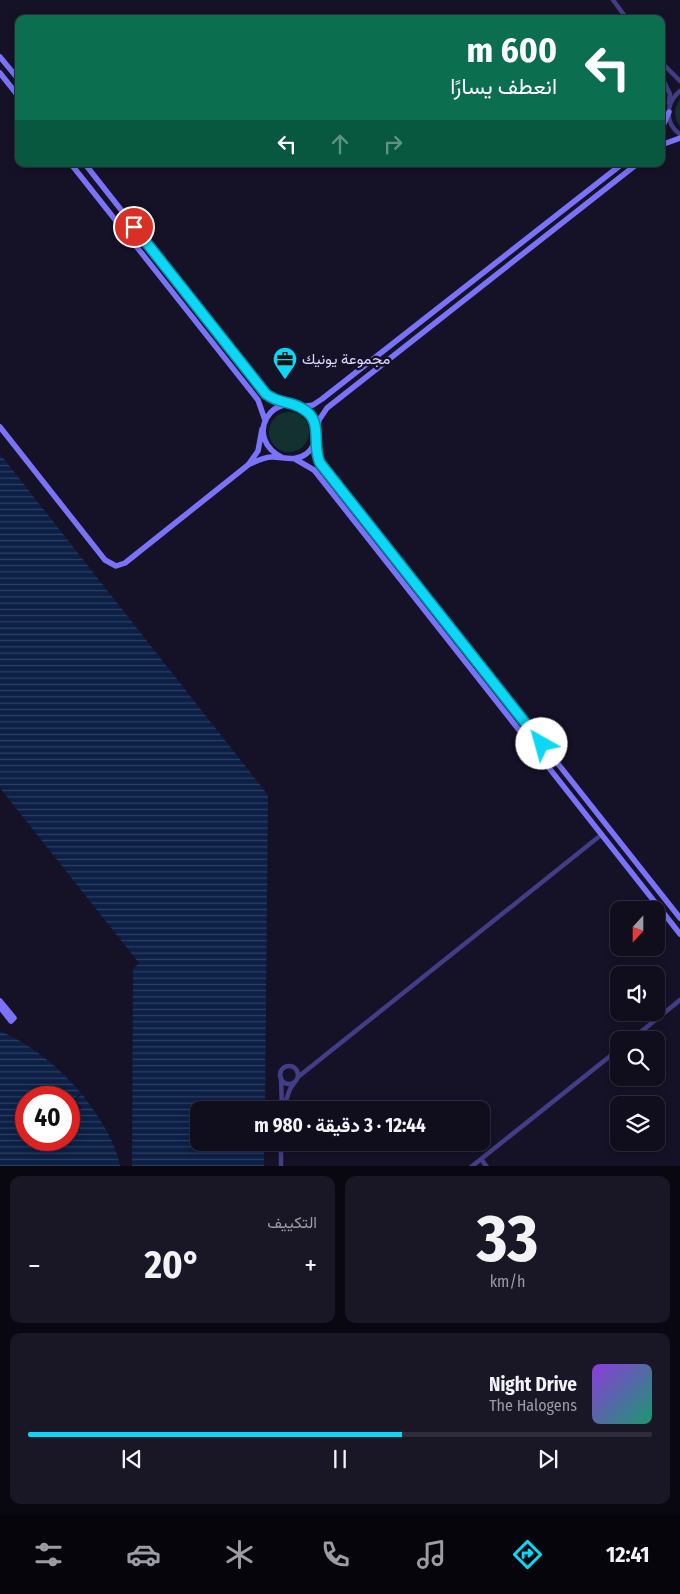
<!DOCTYPE html>
<html lang="ar">
<meta charset="utf-8">
<style>
body{margin:0;font-family:"Fira Sans Condensed",Vazirmatn,sans-serif;background:#191626;color:#f1f3f6;direction:rtl;height:100vh;display:flex;flex-direction:column;font-size:19px;white-space:nowrap}
*{box-sizing:border-box;margin:0}
p{font-size:16px;color:#9c9ca4}
.icon{flex:none;width:28px;height:28px;fill:none;stroke:currentColor;stroke-width:2;stroke-linecap:round;stroke-linejoin:round}
.map{position:relative;height:1166px;overflow:hidden;direction:ltr}
.sheet{display:flex;flex-direction:column;gap:10px;padding:10px;background:#090710;flex:1}
.sheet>*{flex:none}
.hud{position:absolute;left:15px;top:15px;width:650px;height:152px;border-radius:10px;box-shadow:0 2px 8px #0003,0 0 0 1px #302d3b;direction:rtl;background:#0b6e4f;color:#fff;overflow:hidden}
.needle{width:32px;rotate:201deg}
.buttons{position:absolute;left:610px;top:901px;display:grid;gap:10px}
.buttons a{display:grid;place-items:center;width:55px;height:55px;border-radius:10px;background:#100d1d;box-shadow:0 2px 8px #0003,0 0 0 1px #302d3b;font-size:25px}
.speed{position:absolute;left:15px;top:1086px;display:flex;gap:10px;font-size:25px;font-weight:700;text-align:center}
.speed>*{display:grid;place-content:center;width:65px;height:65px;border-radius:50%;background:#100d1d;box-shadow:0 2px 8px #0003,0 0 0 1px #302d3b;line-height:1}
.speed .limit{border:8px solid #d22;background:#fff;color:#111}
.pin{position:absolute;display:grid;place-items:center;width:42px;height:42px;color:#fff;margin:-21px;border:2px solid #fff;border-radius:50%;box-shadow:0 1px 5px #0007}
.me{position:absolute;width:55px;margin:-28px;rotate:322deg;stroke-linejoin:round;filter:drop-shadow(0 0 4px #0008)}
.turn{display:flex;align-items:center;gap:18px;height:105px;padding:0 25px;font-size:22px}
.turn .icon{width:65px;height:65px;stroke-width:2.5}
.turn b{display:block;font-size:35px;line-height:42px}
.lanes{display:flex;align-items:center;height:48px;padding:0 25px;background:#0003;justify-content:center;gap:25px;direction:ltr}
.lanes .off{opacity:.35}
.big{font-size:38px;font-weight:700;line-height:1.1}
.sheet .tile{flex:1;display:flex;flex-direction:column;justify-content:center;gap:8px;min-width:0;padding:0 18px;border-radius:10px;background:#191626}
.sheet .dial{align-items:center;gap:0}
.dial b{font-size:65px;line-height:1}
.song{display:flex;align-items:center;gap:15px}
.cover{width:60px;height:60px;border-radius:8px;background:linear-gradient(135deg,hsl(270 70% 55%),hsl(160 70% 35%))}
.played{height:5px;border-radius:2px;background:linear-gradient(90deg,#0cd8f6 60%,#302d3b 60%)}
.keys{display:flex;justify-content:space-around;direction:ltr}
.heat{display:flex;justify-content:space-between;align-items:center;font-size:28px;direction:ltr}
.sheet .tiles{flex:1;display:grid;gap:10px;grid-template-columns:1fr 1fr}
.tile:last-child{grid-column:span 2}
.trip{position:absolute;left:190px;top:1101px;width:300px;height:50px;border-radius:10px;background:#100d1d;box-shadow:0 2px 8px #0003,0 0 0 1px #302d3b;font-weight:700;line-height:50px;text-align:center;direction:rtl}
.tab-bar{display:flex;height:80px;justify-content:space-around;align-items:center;background:#06050c;color:#9c9ca4}
.tab-bar .icon{width:35px;height:35px}
.tab-bar .active{color:#0cd8f6}
.tab-bar b{font-size:22px;color:#f1f3f6}
.map>svg:first-child{display:block}
.grass{fill:#143131}
.water{fill:url(#water-rules);fill-rule:evenodd}
.lines{fill:none;stroke-linecap:round;stroke-linejoin:round}
.street{stroke:#423e85;stroke-width:4.5}
.secondary{stroke:#7a73fa;stroke-width:5.5}
.route-casing{stroke:#088ca0;stroke-width:12}
.route{stroke:#0cd8f6;stroke-width:9}
.labels{text-anchor:middle;stroke-width:5;stroke-linejoin:round;paint-order:stroke}
.poi-label{font-size:15px;fill:#ded9fe;stroke:#151127;text-anchor:start}
</style>
<div class="map">
<svg width="680" height="1167" viewBox="0 0 680 1167">
<defs>
<pattern id="water-rules" width="6" height="5" patternUnits="userSpaceOnUse" patternTransform="scale(1.25)"><rect width="6" height="5" fill="#0c1f45"/><path d="M0 2.5h6" fill="none" stroke="#2f3f61"/></pattern>
</defs>
<rect width="100%" height="100%" fill="#151127"/>
<path class="grass" d="M680,99V126C673,117 674,108 680,99Z
M269 432a20 20 0 1 1 40 0a20 20 0 1 1-40 0Z"/>
<path class="water" d="M0,454L268,795L265,1110H199V1142L264,1143V1166H132L133,969L139,963L0,788Z
M0,1031C32,1045 58,1066 81,1093L74,1099L69,1092L67,1094L80,1110L82,1108L75,1100L82,1094C97,1114 116,1141 120,1166H0ZM26,1098H69V1140H26Z"/>
<g class="lines">
<path class="street" d="M613,0L627,19
M661,62L680,81
M661,76L670,94L669,103
M680,91C666,102 664,124 680,134
M631,1040L680,1000
M280 1075a9 9 0 1 1 18 0a9 9 0 1 1-18 0Z
M281,1077L282,1110
M298,1077L601,835
M283,1109L290,1089L295,1082
M481,1159L487,1167
M281,1167V1142
M471,1167L619,1049"/>
<path class="secondary" d="M0,57L19,80
M0,73L19,97
M661,130L669,112
M661,145L680,138
M71,164L258,400L265,420
M85,164L266,394L274,400L290,405
M301,407L313,405L322,399L622,164
M0,427L105,560L116,566L125,563L248,465L258,451L262,429
M317,431L319,420L327,408L637,164
M315,439V449L320,463L680,918
M295,459L314,470L680,934
M250,464C257,461 264,457 272,457C284,457 295,462 306,454C313,449 317,439 316,430C316,422 312,415 306,410C274,388 241,437 283,458
M0,1001L14,1018L11,1021L0,1007"/>
</g>
<g class="lines">
<defs>
<path id="route" d="M134,227L266,394C279,404 292,401 303,409C324,421 311,444 320,463L542,744"/>
</defs>
<use href="#route" class="route-casing"/>
<use href="#route" class="route"/>
</g>
<defs>
<symbol id="office-pin" viewBox="-11 -11 22 30"><path d="M0 17L-7.5 6A9.5 9.5 0 1 1 7.5 6Z" fill="#0cd8f6" stroke="#151127"/><path d="M-6-3h4V-5.5h4V-3h4V5H-6ZM-1-4.5V-3h2v-1.5ZM-6 0V1H6V0Z" fill="#111"/></symbol>
</defs>
<g fill-rule="evenodd">
<use href="#office-pin" x="271" y="345" width="28" height="38"/>
</g>
<g class="labels">
<g class="poi-label">
<text x="302" y="364">مجموعة يونيك</text>
</g>
</g>
</svg>
<div class="buttons">
<a><svg class="needle" viewBox="-14 -14 28 28"><path d="M0-13l5 13h-10z" fill="#e53935"/><path d="M0 13l5-13h-10z" fill="#9c9ca4"/></svg></a>
<a><svg class="icon" aria-label="sound" viewBox="0 0 24 24"><path d="M4 9h4l5-4v14l-5-4H4zM17 9q2 3 0 6"/></svg></a>
<a><svg class="icon" aria-label="search" viewBox="0 0 24 24"><circle cx="10" cy="10" r="6"/><path d="M15 15l6 6"/></svg></a>
<a><svg class="icon" aria-label="layers" viewBox="0 0 24 24"><path d="M12 4l9 5-9 5-9-5zM3 14l9 5 9-5"/></svg></a>
</div>
<div class="speed"><div class="limit">40</div></div>
<div class="pin" style="left:134px;top:227px;background:#d93025"><svg class="icon" aria-label="arrive" viewBox="0 0 24 24"><path d="M6 21V4h12l-3 4 3 4H6"/></svg></div>
<svg class="me" style="left:542px;top:744px" viewBox="-20 -20 40 40"><circle r="19" fill="#fff"/><path d="M0-13L10 11 0 6-10 11z" fill="#0cd8f6"/></svg>
<div class="trip">12:44 · 3 دقيقة · 980 m</div>
<div class="hud">
<div class="turn"><svg class="icon" aria-label="left" viewBox="0 0 24 24"><path d="M17 20v-9H6M10 6l-5 5 5 5"/></svg><div><b>600 m</b>انعطف يسارًا</div></div>
<div class="lanes"><svg class="icon" aria-label="left" viewBox="0 0 24 24"><path d="M17 20v-9H6M10 6l-5 5 5 5"/></svg><svg class="icon off" aria-label="ahead" viewBox="0 0 24 24"><path d="M12 20V5M6 11l6-6 6 6"/></svg><svg class="icon off" aria-label="right" viewBox="0 0 24 24"><path d="M7 20v-9h11M14 6l5 5-5 5"/></svg></div>
</div>
</div>
<section class="sheet">
<div class="tiles">
<div class="tile dial"><b>33</b><p>km/h</p></div>
<div class="tile"><p>التكييف</p>
<div class="heat"><a>−</a><b class="big">20°</b><a>+</a></div>
</div>
<div class="tile">
<div class="song"><i class="cover"></i><div><b>Night Drive</b><p>The Halogens</p></div></div>
<div class="played"></div>
<div class="keys"><svg class="icon" aria-label="previous" viewBox="0 0 24 24"><path d="M18 5L8 12l10 7zM5 5v14"/></svg><svg class="icon" aria-label="pause" viewBox="0 0 24 24"><path d="M8 5v14M16 5v14"/></svg><svg class="icon" aria-label="next" viewBox="0 0 24 24"><path d="M6 5l10 7-10 7zM19 5v14"/></svg></div>
</div>
</div>
</section>
<nav class="tab-bar">
<b>12:41</b>
<svg class="icon active" aria-label="directions" viewBox="0 0 24 24"><path d="M12 3l9 9-9 9-9-9zM9 14v-3h6M13 9l2 2-2 2"/></svg>
<svg class="icon" aria-label="music" viewBox="0 0 24 24"><path d="M9 18V5l10-2v13"/><circle cx="6" cy="18" r="3"/><circle cx="16" cy="16" r="3"/></svg>
<svg class="icon" aria-label="phone" viewBox="0 0 24 24"><path d="M5 4h4l2 5-3 2q2 4 5 5l2-3 5 2v4C11 20 4 13 5 4z"/></svg>
<svg class="icon" aria-label="climate" viewBox="0 0 24 24"><path d="M12 3v18M4 7l16 10M4 17L20 7"/></svg>
<svg class="icon" aria-label="car" viewBox="0 0 24 24"><path d="M5 17H2v-5l4-1 3-4h7l3 4 3 1v5h-3M9 17h6M6 11h13"/><circle cx="7" cy="17" r="2"/><circle cx="17" cy="17" r="2"/></svg>
<svg class="icon" aria-label="filters" viewBox="0 0 24 24"><path d="M4 7h16M4 17h16"/><circle cx="9" cy="7" r="2"/><circle cx="15" cy="17" r="2"/></svg>
</nav>
